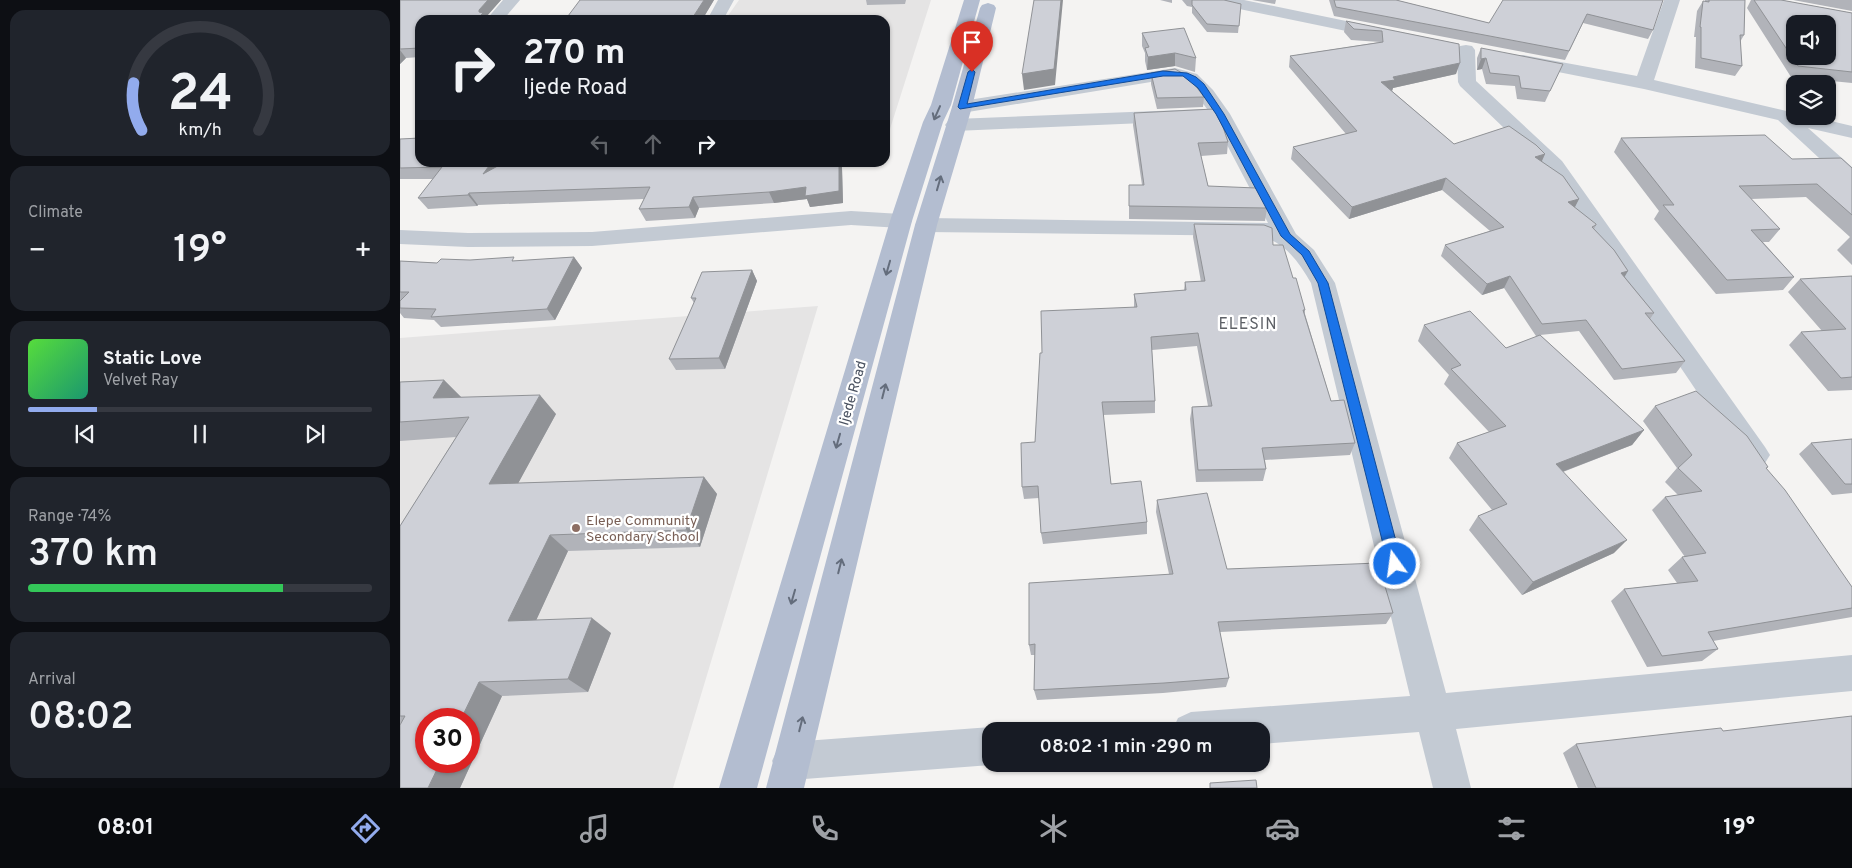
<!DOCTYPE html>
<meta charset="utf-8">
<style>
body{margin:0;font-family:Overpass,sans-serif;background:#20242c;color:#f1f3f6;height:100vh;display:flex;flex-direction:column;font-size:19px;white-space:nowrap}
*{box-sizing:border-box;margin:0}
p{font-size:16px;color:#9ea1a6}
.icon{flex:none;width:28px;height:28px;fill:none;stroke:currentColor;stroke-width:2;stroke-linecap:round;stroke-linejoin:round}
.map{position:relative;flex:1;overflow:hidden}
.panel{display:flex;flex-direction:column;gap:10px;padding:10px;background:#0d0f14;width:400px}
.panel>*{flex:none}
.guide{position:absolute;left:15px;top:15px;width:475px;height:152px;border-radius:15px;box-shadow:0 1px 4px #0004;background:#171b24;color:#f1f3f6;overflow:hidden}
.tools{position:absolute;left:1386px;top:15px;display:grid;gap:10px}
.tools a{display:grid;place-items:center;width:50px;height:50px;border-radius:10px;background:#171b24;box-shadow:0 1px 4px #0004;font-size:25px}
.speed{position:absolute;left:15px;top:708px;display:flex;gap:10px;font-size:25px;font-weight:700;text-align:center}
.speed>*{display:grid;place-content:center;width:65px;height:65px;border-radius:50%;background:#171b24;box-shadow:0 1px 4px #0004;line-height:1}
.speed .limit{border:8px solid #d22;background:#fff;color:#111}
.pin{position:absolute;display:grid;place-items:center;width:42px;height:42px;color:#fff;margin:-51px -21px;border-radius:50% 50% 50% 0;rotate:-45deg;box-shadow:0 0 5px #0007}
.pin .icon{rotate:45deg}
.me{position:absolute;width:55px;margin:-28px;rotate:346deg;stroke-linejoin:round;filter:drop-shadow(0 0 4px #0008)}
.turn{display:flex;align-items:center;gap:18px;height:105px;padding:0 25px;font-size:22px}
.turn .icon{width:65px;height:65px;stroke-width:2.5}
.turn b{display:block;font-size:35px;line-height:42px}
.lanes{display:flex;align-items:center;height:48px;padding:0 25px;background:#0003;justify-content:center;gap:25px;direction:ltr}
.lanes .off{opacity:.35}
.big{font-size:38px;font-weight:600;line-height:1.1}
.panel .card{flex:1;display:flex;flex-direction:column;justify-content:center;gap:8px;min-width:0;padding:0 18px;border-radius:15px;background:#20242c}
.panel .dial{align-items:center;gap:0}
.dial svg{height:130px;overflow:visible;fill:none;stroke:#363941;stroke-width:7;stroke-linecap:round;text-anchor:middle}
.dial text{fill:#f1f3f6;stroke:none}
.song{display:flex;align-items:center;gap:15px}
.cover{width:60px;height:60px;border-radius:8px;background:linear-gradient(135deg,hsl(110 70% 55%),hsl(160 70% 35%))}
.played{height:5px;border-radius:2px;background:linear-gradient(90deg,#92abed 20%,#363941 20%)}
.keys{display:flex;justify-content:space-around;direction:ltr}
.heat{display:flex;justify-content:space-between;align-items:center;font-size:28px;direction:ltr}
.charge{height:8px;border-radius:4px;background:linear-gradient(90deg,#34c759 74%,#363941 0)}
.trip{position:absolute;left:582px;top:722px;width:288px;height:50px;border-radius:15px;background:#171b24;box-shadow:0 1px 4px #0004;font-weight:600;line-height:50px;text-align:center}
.dock{display:flex;height:80px;justify-content:space-around;align-items:center;background:#090b0e;color:#9ea1a6}
.dock .icon{width:35px;height:35px}
.dock .active{color:#92abed}
.dock b{font-size:22px;color:#f1f3f6}
main{display:flex;flex:1;min-height:0}
.map>svg:first-child{display:block}
.education{fill:#e5e4e4;fill-rule:evenodd}
.lines{fill:none;stroke-linecap:round;stroke-linejoin:round}
.minor{fill:#c3cad3;fill-rule:evenodd}
.major{fill:#b3bdd0;fill-rule:evenodd}
.wall{fill:#b1b3b9}
.shaded-wall{fill:#909296}
.building{fill:#ced0d7;stroke:#909296;fill-rule:evenodd}
.oneway{stroke:#646d7c}
.route{fill:#1a73e8;stroke:#114b97}
.education-dot{fill:#8d6e63;stroke:#fff;stroke-width:2}
.labels{text-anchor:middle;stroke-width:4.5;stroke-linejoin:round;paint-order:stroke}
.street-label{font-size:14px;fill:#4a5260;stroke:#fff}
.education-label{font-size:14px;fill:#785e54;stroke:#fff;text-anchor:start}
.quarter-label{font-size:16px;letter-spacing:1px;fill:#5e6167;stroke:#fff}
</style>
<main>
<section class="panel">
<div class="card dial"><svg viewBox="0 0 100 80">
<path d="M14 69A42 42 0 1 1 86 69"/>
<path d="M14 69A42 42 0 0 1 9 40" stroke="#92abed"/>
<text x="50" y="56" font-size="32" font-weight="700">24</text>
<text x="50" y="72" font-size="11">km/h</text>
</svg></div>
<div class="card"><p>Climate</p>
<div class="heat"><a>−</a><b class="big">19°</b><a>+</a></div>
</div>
<div class="card">
<div class="song"><i class="cover"></i><div><b>Static Love</b><p>Velvet Ray</p></div></div>
<div class="played"></div>
<div class="keys"><svg class="icon" aria-label="previous" viewBox="0 0 24 24"><path d="M18 5L8 12l10 7zM5 5v14"/></svg><svg class="icon" aria-label="pause" viewBox="0 0 24 24"><path d="M8 5v14M16 5v14"/></svg><svg class="icon" aria-label="next" viewBox="0 0 24 24"><path d="M6 5l10 7-10 7zM19 5v14"/></svg></div>
</div>
<div class="card"><p>Range · 74%</p><b class="big">370 km</b><div class="charge"></div></div>
<div class="card"><p>Arrival</p><b class="big">08:02</b></div>
</section>
<div class="map">
<svg width="1452" height="788" viewBox="0 0 1452 788">
<rect width="100%" height="100%" fill="#f4f3f2"/>
<path class="education" d="M339,0H531L490,129L485,130V20H325Z
M418,306L273,788H0V338ZM26,719H69V761H26Z"/>
<g class="lines">
<path class="minor" d="M103,0H120L103,20H86Z
M318,0H334L323,20H307Z
M812,0H844L980,28L986,29L988,33L986,37L980,38L820,5L814,3Z
M1264,0H1280L1254,80L1395,113V116H1410L1452,126V138L1408,128L1452,167V184L1445,182L1378,120L1244,89L1123,65L1117,64L1114,60L1117,56L1123,55L1237,76Z
M1066,45L1072,46L1075,50L1076,81L1162,161L1365,447L1370,455L1365,463L1355,467L1345,463L1147,169L1060,86L1058,82L1057,50L1060,46Z
M775,68L797,74L813,90L830,114L896,234L914,250L935,283L1046,693L1452,655V691L1056,729L1071,788H1033L1019,732L861,744V731H772L778,718L791,712L1010,696L911,283C898,261 887,245 862,236L526,232L518,230L515,225L518,220L526,218L868,223L814,120L555,131L548,129L545,125L548,121L555,119L807,109L790,86L775,78L562,113L555,111L552,107L555,103L562,101Z
M451,211L501,214L509,216L512,221L509,226L501,228L451,225L192,246L68,247L0,244V230L68,233L192,232Z
M591,727L601,731H591V764H594L591,765L391,780L378,774L372,761L378,748L391,742Z"/>
<path class="major" d="M564,0H580L551,105L543,122L512,221L357,788H319L490,221L523,122L531,105Z
M588,3L594,5L596,8L572,107L537,225L404,788H366L515,225L552,107L580,8L582,5Z"/>
</g>
<path class="wall" d="M0,0H101L86,17L88,20H20V57L6,58L0,64Z
M314,0L302,20H165Z
M466,0H506L505,4L467,5Z
M760,0H772V3Z
M782,0H824L841,4L838,33L807,32L792,13V7L787,6Z
M852,0H876L875,4Z
M929,0H996L1089,23L1263,0L1253,30L1248,39L1183,23L1165,60L934,16Z
M1305,0H1345L1344,35L1340,42L1342,66L1335,76L1295,68L1296,37H1294L1297,11L1303,1L1305,2Z
M1351,0H1381L1452,13V83L1391,77L1347,8Z
M1393,0H1452V11Z
M946,21L1059,44L1056,74L993,88L992,91L1054,144L1145,154L1142,161L1179,199L1174,207L1196,225L1194,229L1225,277L1254,313L1250,319L1285,361L1276,373L1214,380L1179,331L1140,335L1244,430L1232,445L1163,472L1214,553L1122,595L1069,530L1078,516L1092,510L1049,458L1057,443L1089,432L1044,384L1049,375L1018,341L1024,325L1106,348L1138,336H1136L1104,288L1082,295L1041,256L1045,245L1090,231L1042,190L949,219L891,159L893,147L946,134L889,67L890,56L980,42L951,40L944,32Z
M742,33L796,58L795,72L775,66L747,70L745,61V53L742,46Z
M1081,48L1158,74L1145,102L1117,99L1115,86L1086,84L1082,69L1077,70V58Z
M751,73L804,97L803,107L757,109L751,84Z
M734,113L828,142L827,154L801,156L808,186L867,208L865,221L729,219V185H742L733,125Z
M1221,138L1392,159L1452,168V265L1437,250L1450,237L1406,197L1351,199L1380,229L1369,242H1363L1394,277L1383,290L1316,294L1254,219L1259,211L1214,152Z
M0,139L20,162H441L442,168L443,203L410,207L407,199L374,203L299,208L295,218L246,221L239,209L244,199L78,205L77,206L28,209L18,198L33,179H0Z
M794,224L873,245L893,278L905,310V314L931,401L955,443L950,455L865,460L866,469L863,481L796,482L790,419L792,407L808,406L797,346L752,350L755,401V413L703,415L711,484L747,522V534L643,544L641,533L639,498L624,499L622,487L635,442L642,353L734,307V294L784,290L785,282H801L793,237Z
M174,257L182,268L155,320L41,327L34,320L4,318L0,313V261L37,263L70,260L117,261Z
M352,270L357,281L325,369L276,370L269,359L294,303L291,298Z
M1452,276V390L1428,391L1389,345L1401,332L1422,331L1388,292L1400,279Z
M44,380L61,397L156,414L118,483L304,477L317,494L300,547L168,551L136,620L211,633L188,692L102,696L60,788H0V526L56,437L0,441V382Z
M1255,406L1366,469L1452,587V617L1313,641L1318,649L1302,661L1247,667L1211,601L1224,589L1277,583L1268,570L1282,557H1285L1252,510L1265,497L1278,495L1265,482L1277,468L1243,421Z
M1452,439V493L1432,495L1399,454L1411,443Z
M757,500L827,569L993,613L986,624L820,632L829,678L826,687L763,693L637,700L634,690L635,655H631L629,645L769,574L756,512Z
M1323,731L1452,788H1178L1163,753L1176,744Z"/>
<path class="shaded-wall" d="M88,0H101L86,17L88,20H81L79,17V10Z
M304,0H314L302,20H294L293,17Z
M661,0H663L655,85L624,90L622,74Z
M0,50L6,58L0,64Z
M775,53V66L747,70L748,57Z
M1086,58L1082,69L1077,70L1081,59Z
M1060,63L1056,74L993,88L992,91L981,82L993,77Z
M1145,154L1140,165L1135,157Z
M92,162H109L83,174Z
M439,162H441L442,168L443,203L410,207L407,199L374,203L369,192L406,187Z
M1046,178L1042,190L949,219L952,207Z
M69,193L78,205L77,206L68,195Z
M293,197L299,208L295,218L289,207Z
M1179,199L1173,211L1168,202Z
M174,257L182,268L155,320L147,309Z
M352,270L357,281L325,369L319,358Z
M1228,271L1221,283V273Z
M1110,276L1104,288L1082,295L1087,284Z
M44,380L62,398H33Z
M140,395L156,414L108,502L89,484Z
M1244,430L1232,445L1146,478L1156,464Z
M304,477L317,494L300,547L286,530Z
M150,535L168,551L129,636L108,621Z
M1227,540L1214,553L1122,595L1133,582Z
M192,618L211,633L188,692L168,679Z
M79,682L102,696L60,788H28L41,761H69V719H61Z"/>
<path class="building" d="M0,0H88L79,10V12L83,13L79,17H58L56,20H20V48L0,49Z
M180,0H304L293,17L220,20H165Z
M634,0H661L654,69L622,74Z
M792,0H824L841,4L839,26L807,24L792,5Z
M934,0H996L1089,23L1103,0H1263L1253,30L1187,14L1169,51L936,7Z
M1309,0H1345L1344,35H1340L1342,66L1301,58V27H1300L1303,1L1309,2Z
M1354,0H1381L1452,13V72L1398,66ZM1395,24H1428V56H1395Z
M946,21L1059,44L1060,63L993,77L995,80L981,82L1054,144L1109,126L1136,145L1145,154L1135,157L1163,176L1179,199L1168,202L1196,224V225L1192,227L1214,250L1228,271L1221,273L1254,313H1245L1285,361L1222,369L1186,320L1142,324L1110,276L1087,284L1045,245L1104,227L1046,178L952,207L893,147L957,131L890,56L983,42L982,31L954,29Z
M784,28L796,58L775,53L748,57L745,48L749,47L742,33Z
M1081,48L1163,64L1150,91L1121,88L1119,76L1090,73L1086,58L1081,59Z
M775,69L789,77L804,97L757,98L751,73Z
M814,109L823,127L828,142L798,143L808,186L856,188L867,208L729,206V185H744L734,113Z
M1365,135L1392,159L1441,158L1452,168V215L1417,184L1339,186L1380,229L1351,230L1394,277L1327,280L1263,205H1274L1221,138Z
M20,138V162H92L83,174L105,162H439V191L405,196L406,187L369,192L293,197L289,207L239,209L250,187L69,193L68,195L18,198L42,167L0,168V139Z
M794,224L864,225L872,228L873,245H883L893,278H896L905,310H903L931,401L944,400L955,443L862,448L866,469L798,470L792,407L812,406L798,333L751,337L755,401L702,402L711,484L741,481L747,522L641,533L638,486L622,487L621,443L635,442L640,353H642L641,311L737,307L734,294L786,290L785,282L805,281Z
M114,257L112,261L174,257L147,309L31,317L36,309L0,308V301L9,292H0V261L37,263L41,259L70,260Z
M352,270L319,358L269,359L296,298H291L302,272Z
M1452,276V377L1441,378L1401,332L1446,329L1400,279Z
M1070,311L1106,348L1140,335L1244,430L1156,464L1227,540L1133,582L1078,516L1107,504L1057,443L1106,426L1051,369L1061,365L1024,325Z
M44,380L33,398L140,395L89,484L304,477L286,530L150,535L108,621L192,618L168,679L79,682L61,719H26V761H41L28,788H0V725L5,716H0V526L69,417L0,422V382Z
M1296,391L1347,436L1368,467L1366,468L1385,490L1452,587V608L1308,632L1318,649L1262,656L1224,589L1298,581L1282,557L1306,553L1265,497L1302,491L1278,468L1292,455L1255,406Z
M1452,439V484H1445L1411,443Z
M807,493L827,569L978,563L993,613L818,622L829,678L764,683L634,690L635,644L629,645V583L773,574L757,500Z
M1452,716V788H1196L1176,744L1321,728L1323,731Z
M856,780L857,788H810V783Z"/>
<defs><path id="oneway-shaft" d="M-6 0H5M1.5-3L5.5 0L1.5 3" fill="none" stroke-width="1.6" stroke-linecap="round" stroke-linejoin="round" transform="scale(1.25)"/></defs>
<g class="oneway">
<use href="#oneway-shaft" transform="translate(537 113) rotate(114)"/>
<use href="#oneway-shaft" transform="translate(539 183) rotate(-74)"/>
<use href="#oneway-shaft" transform="translate(488 268) rotate(106)"/>
<use href="#oneway-shaft" transform="translate(484 391) rotate(-76)"/>
<use href="#oneway-shaft" transform="translate(438 441) rotate(106)"/>
<use href="#oneway-shaft" transform="translate(440 566) rotate(-76)"/>
<use href="#oneway-shaft" transform="translate(393 597) rotate(106)"/>
<use href="#oneway-shaft" transform="translate(401 724) rotate(-76)"/>
</g>
<path class="route" d="M572,69L575,72L567,104L763,71L787,73L796,77L804,84L824,114L890,234L909,251L928,283L1002,564L1000,568L995,570L990,568L988,564L918,283L902,255L881,236L816,114L798,88L783,76H763L560,109L558,107L568,72Z"/>
<circle class="education-dot" cx="176" cy="528" r="5"/>
<g class="labels">
<g class="street-label">
<text transform="translate(452 393) rotate(-74)" y="5">Ijede Road</text>
</g>
<g class="education-label">
<text x="186" y="525">Elepe Community<tspan x="186" dy="16">Secondary School</tspan></text>
</g>
<g class="quarter-label">
<text x="848" y="329">ELESIN</text>
</g>
</g>
</svg>
<div class="tools">
<a><svg class="icon" aria-label="sound" viewBox="0 0 24 24"><path d="M4 9h4l5-4v14l-5-4H4zM17 9q2 3 0 6"/></svg></a>
<a><svg class="icon" aria-label="layers" viewBox="0 0 24 24"><path d="M12 4l9 5-9 5-9-5zM3 14l9 5 9-5"/></svg></a>
</div>
<div class="speed"><div class="limit">30</div></div>
<div class="pin" style="left:572px;top:72px;background:#d93025"><svg class="icon" aria-label="arrive" viewBox="0 0 24 24"><path d="M6 21V4h12l-3 4 3 4H6"/></svg></div>
<svg class="me" style="left:995px;top:564px" viewBox="-20 -20 40 40"><circle r="17" fill="#1a73e8" stroke="#fff" stroke-width="3"/><path d="M0-11L8 9 0 5-8 9z" fill="#fff"/></svg>
<div class="trip">08:02 · 1 min · 290 m</div>
<div class="guide">
<div class="turn"><svg class="icon" aria-label="right" viewBox="0 0 24 24"><path d="M7 20v-9h11M14 6l5 5-5 5"/></svg><div><b>270 m</b>Ijede Road</div></div>
<div class="lanes"><svg class="icon off" aria-label="left" viewBox="0 0 24 24"><path d="M17 20v-9H6M10 6l-5 5 5 5"/></svg><svg class="icon off" aria-label="ahead" viewBox="0 0 24 24"><path d="M12 20V5M6 11l6-6 6 6"/></svg><svg class="icon" aria-label="right" viewBox="0 0 24 24"><path d="M7 20v-9h11M14 6l5 5-5 5"/></svg></div>
</div>
</div>
</main>
<nav class="dock">
<b>08:01</b>
<svg class="icon active" aria-label="directions" viewBox="0 0 24 24"><path d="M12 3l9 9-9 9-9-9zM9 14v-3h6M13 9l2 2-2 2"/></svg>
<svg class="icon" aria-label="music" viewBox="0 0 24 24"><path d="M9 18V5l10-2v13"/><circle cx="6" cy="18" r="3"/><circle cx="16" cy="16" r="3"/></svg>
<svg class="icon" aria-label="phone" viewBox="0 0 24 24"><path d="M5 4h4l2 5-3 2q2 4 5 5l2-3 5 2v4C11 20 4 13 5 4z"/></svg>
<svg class="icon" aria-label="climate" viewBox="0 0 24 24"><path d="M12 3v18M4 7l16 10M4 17L20 7"/></svg>
<svg class="icon" aria-label="car" viewBox="0 0 24 24"><path d="M5 17H2v-5l4-1 3-4h7l3 4 3 1v5h-3M9 17h6M6 11h13"/><circle cx="7" cy="17" r="2"/><circle cx="17" cy="17" r="2"/></svg>
<svg class="icon" aria-label="filters" viewBox="0 0 24 24"><path d="M4 7h16M4 17h16"/><circle cx="9" cy="7" r="2"/><circle cx="15" cy="17" r="2"/></svg>
<b>19°</b>
</nav>
